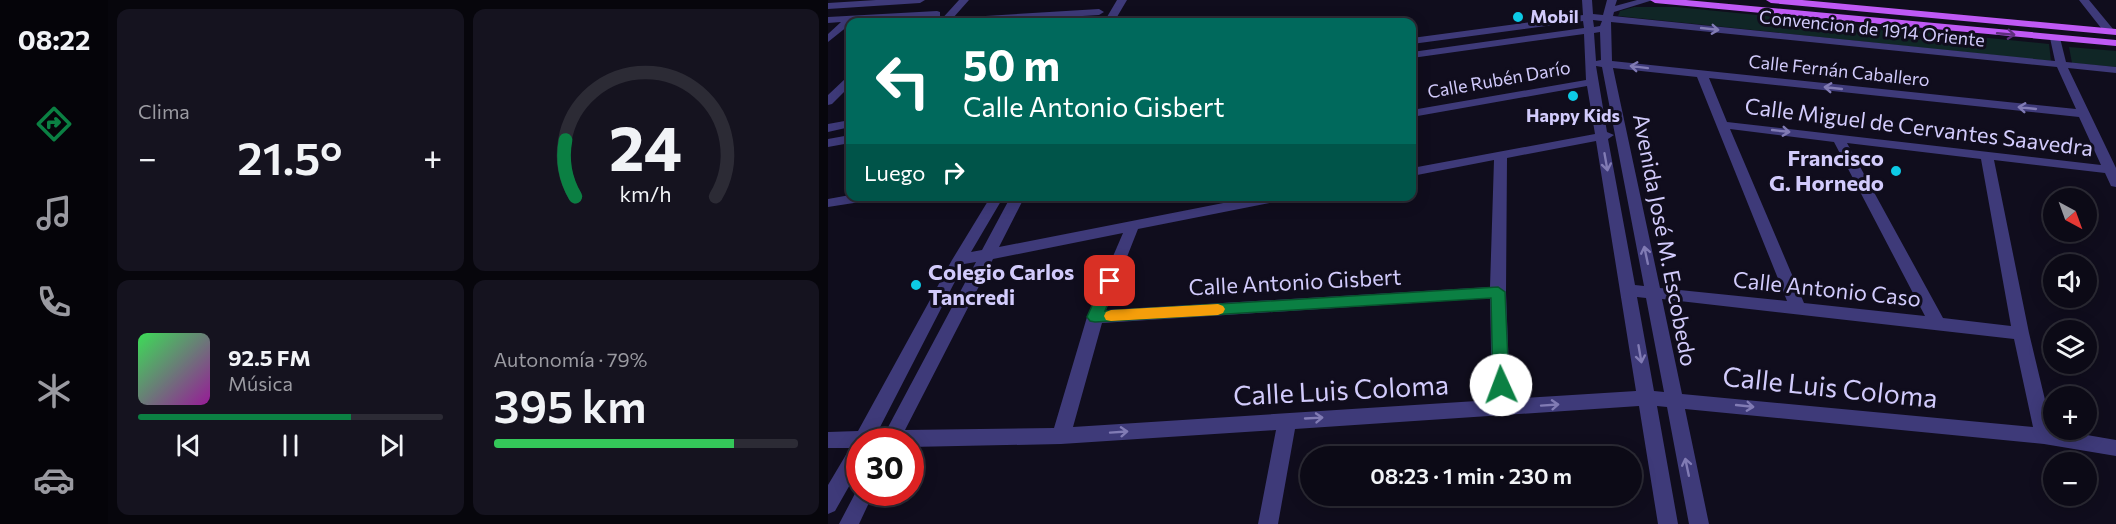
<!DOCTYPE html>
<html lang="es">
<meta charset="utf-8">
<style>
body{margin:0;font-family:Commissioner,sans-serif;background:#15131f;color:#f1f3f6;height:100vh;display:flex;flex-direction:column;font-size:22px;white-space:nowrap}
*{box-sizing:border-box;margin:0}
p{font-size:20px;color:#9a9aa1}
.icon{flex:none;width:33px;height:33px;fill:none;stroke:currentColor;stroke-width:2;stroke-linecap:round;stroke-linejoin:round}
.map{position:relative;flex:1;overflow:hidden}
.panel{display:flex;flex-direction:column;gap:9px;padding:9px;background:#07060c;width:720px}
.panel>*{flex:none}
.top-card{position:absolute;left:18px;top:18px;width:570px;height:183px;border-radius:12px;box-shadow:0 3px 15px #0003,0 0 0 2px #2c2b35;background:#00695c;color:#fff;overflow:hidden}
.needle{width:39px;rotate:139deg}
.buttons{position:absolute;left:1215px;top:188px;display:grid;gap:12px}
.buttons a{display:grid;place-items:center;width:54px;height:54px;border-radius:50%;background:#0c0a16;box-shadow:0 3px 15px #0003,0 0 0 2px #2c2b35;font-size:30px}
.speed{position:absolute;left:18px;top:428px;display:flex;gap:12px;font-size:30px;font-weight:700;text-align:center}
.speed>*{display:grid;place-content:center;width:78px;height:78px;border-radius:50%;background:#0c0a16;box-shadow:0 3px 15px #0003,0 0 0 2px #2c2b35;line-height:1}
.speed .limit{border:9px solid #d22;background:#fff;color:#111}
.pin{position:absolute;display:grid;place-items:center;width:51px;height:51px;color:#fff;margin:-26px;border-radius:12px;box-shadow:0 3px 9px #0006}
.me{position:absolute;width:66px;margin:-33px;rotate:358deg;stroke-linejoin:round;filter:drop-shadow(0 0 4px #0008)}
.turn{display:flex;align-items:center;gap:21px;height:126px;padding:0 18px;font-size:27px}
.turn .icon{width:78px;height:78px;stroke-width:2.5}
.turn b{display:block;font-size:42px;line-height:51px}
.then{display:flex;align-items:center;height:57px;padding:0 18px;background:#0003;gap:12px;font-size:22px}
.big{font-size:45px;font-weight:600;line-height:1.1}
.panel .card{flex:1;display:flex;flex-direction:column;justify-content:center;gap:9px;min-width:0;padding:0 21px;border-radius:12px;background:#15131f}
.panel .dial{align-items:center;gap:0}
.dial svg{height:156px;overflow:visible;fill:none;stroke:#2c2b35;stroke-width:7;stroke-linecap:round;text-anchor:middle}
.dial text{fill:#f1f3f6;stroke:none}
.song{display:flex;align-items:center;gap:18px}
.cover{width:72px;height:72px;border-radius:9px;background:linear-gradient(135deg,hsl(130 70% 55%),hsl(300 70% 35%))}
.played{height:6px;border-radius:3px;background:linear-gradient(90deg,#0b8043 70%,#2c2b35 70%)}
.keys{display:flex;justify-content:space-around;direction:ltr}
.heat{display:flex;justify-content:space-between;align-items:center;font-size:33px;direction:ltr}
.charge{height:9px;border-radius:4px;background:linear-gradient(90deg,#34c759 79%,#2c2b35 0)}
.panel .tiles{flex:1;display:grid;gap:9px;grid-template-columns:repeat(2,1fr)}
.trip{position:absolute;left:472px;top:446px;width:342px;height:60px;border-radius:30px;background:#0c0a16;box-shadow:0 3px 15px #0003,0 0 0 2px #2c2b35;font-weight:600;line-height:60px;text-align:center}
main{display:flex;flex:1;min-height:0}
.tabs{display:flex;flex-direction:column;width:108px;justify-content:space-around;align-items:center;background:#050409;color:#9a9aa1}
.tabs .icon{width:42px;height:42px}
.tabs .selected{color:#0b8043}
.tabs b{font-size:27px;color:#f1f3f6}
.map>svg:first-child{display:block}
.green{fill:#102626}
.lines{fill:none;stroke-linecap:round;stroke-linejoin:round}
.minor{fill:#3e3a79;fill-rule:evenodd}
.primary{fill:#bf59f5;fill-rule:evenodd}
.oneway{stroke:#817bb4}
.oneway2{stroke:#5f2f7e}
.route{fill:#0b8043;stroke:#07532c;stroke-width:1.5}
.slow{fill:#f59e0b}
.poi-dot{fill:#0dcae6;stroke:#100d1d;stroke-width:2}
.labels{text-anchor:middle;stroke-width:6;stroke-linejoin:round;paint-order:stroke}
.far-poi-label{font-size:18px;font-weight:bold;fill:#d2cbfc;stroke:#100d1d;text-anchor:start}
.far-street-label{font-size:18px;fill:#d2cbfc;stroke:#100d1d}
.street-label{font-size:22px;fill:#d2cbfc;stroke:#100d1d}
.poi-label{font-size:22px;font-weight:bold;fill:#d2cbfc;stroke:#100d1d;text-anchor:end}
.near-street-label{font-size:27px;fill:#d2cbfc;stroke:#100d1d}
</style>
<main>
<nav class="tabs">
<b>08:22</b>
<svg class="icon selected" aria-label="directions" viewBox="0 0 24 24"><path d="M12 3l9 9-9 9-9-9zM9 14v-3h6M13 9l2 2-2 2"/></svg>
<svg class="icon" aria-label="music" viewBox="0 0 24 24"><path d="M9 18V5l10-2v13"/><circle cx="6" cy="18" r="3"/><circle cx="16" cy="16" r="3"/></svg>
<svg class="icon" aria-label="phone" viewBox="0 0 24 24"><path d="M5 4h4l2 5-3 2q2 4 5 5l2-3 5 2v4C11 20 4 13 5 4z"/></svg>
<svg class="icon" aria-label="climate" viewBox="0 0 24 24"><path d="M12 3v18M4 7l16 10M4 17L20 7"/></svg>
<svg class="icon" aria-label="car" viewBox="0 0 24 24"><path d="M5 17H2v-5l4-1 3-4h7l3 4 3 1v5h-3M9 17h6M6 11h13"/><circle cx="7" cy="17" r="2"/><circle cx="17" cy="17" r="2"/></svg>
</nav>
<section class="panel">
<div class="tiles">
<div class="card"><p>Clima</p>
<div class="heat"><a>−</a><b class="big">21.5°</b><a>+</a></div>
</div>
<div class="card dial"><svg viewBox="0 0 100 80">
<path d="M14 69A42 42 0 1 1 86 69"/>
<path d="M14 69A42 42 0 0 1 9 40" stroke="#0b8043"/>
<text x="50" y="56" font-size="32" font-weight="700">24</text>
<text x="50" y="72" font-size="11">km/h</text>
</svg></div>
<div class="card">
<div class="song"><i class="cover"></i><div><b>92.5 FM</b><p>Música</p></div></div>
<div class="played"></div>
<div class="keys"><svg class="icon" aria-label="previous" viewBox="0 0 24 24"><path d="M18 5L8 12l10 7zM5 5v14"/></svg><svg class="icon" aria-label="pause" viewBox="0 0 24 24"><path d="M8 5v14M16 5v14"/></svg><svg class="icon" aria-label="next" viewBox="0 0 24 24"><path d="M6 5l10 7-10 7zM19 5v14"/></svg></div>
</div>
<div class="card"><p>Autonomía · 79%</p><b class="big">395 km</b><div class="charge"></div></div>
</div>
</section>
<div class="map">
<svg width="1288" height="524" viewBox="0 0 1288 524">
<rect width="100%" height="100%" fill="#100d1d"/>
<path class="green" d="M806,7H848L1221,44L1223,61L790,16L792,11Z
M1241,47L1288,51V67L1244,63Z"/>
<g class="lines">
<path class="minor" d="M48,0H97L92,3L0,9V3Z
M131,0H141L125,18L271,9L276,12L271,15L154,22H111Z
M289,0H299L286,22H276Z
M754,0H764L765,14L775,15L779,0H789L787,6L809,0H825L786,12L785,16L1227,61L1222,38L1227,35L1232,38L1238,62L1288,67V73L1240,68L1288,168V187L1283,186L1277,173L1166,160L1201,333L1224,429L1288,440V456L1216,444L857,409L881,524H861L839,407L829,406L850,524H830L811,406L467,429L450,524H430L448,430L233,444L82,447V441H32V467L7,511L0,514V485L22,448H0V432L30,431L124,260L163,196H176L143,252L154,250L183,196H197L171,247L431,196H462L456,200L310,229L278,310L662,287L666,160L584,176V168L767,134L759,86L584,117V110L758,80L756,34L584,58V52L756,28L755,21L584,44V38L755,15ZM765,20L774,21L772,26L766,27ZM783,22L1229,67L1248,109L784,61ZM772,32L773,60L768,61L766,33ZM768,66L774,67L816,286L807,285L780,139L786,135L779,132ZM785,68L869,77L959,301L832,288ZM881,78L1251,117L1273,165L899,122ZM902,129L1006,142L1097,316L976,303ZM768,141L808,391L682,399L678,292L679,158ZM1019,143L1153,159L1183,326L1115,318ZM295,233L259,317L226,428L77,430L165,259ZM148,262L58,431H50L136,264ZM809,297L818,298L836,392L826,391ZM662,298L664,400L245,427L274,323ZM834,299L1186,339L1205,427L854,394Z
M1251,0H1261L1285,29V33H1277Z
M109,11L112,12V16L25,22L0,42V34L13,22L0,23V17Z
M22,77V86L4,104L0,105V95L18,78Z
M22,120V127L0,132V124Z
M22,135V143L0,147V139Z
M22,195V196H51L45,200L0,207V199Z
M32,484V492H46L31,524H11Z"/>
<path class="primary" d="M822,0H858L1288,40V46L827,3Z
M938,0H974L1288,29V35L943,3Z"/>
</g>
<defs><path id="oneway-shaft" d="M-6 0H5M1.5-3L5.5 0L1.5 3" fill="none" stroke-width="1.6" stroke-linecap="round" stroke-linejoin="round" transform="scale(1.5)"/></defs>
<g class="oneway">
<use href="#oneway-shaft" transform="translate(882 29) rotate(6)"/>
<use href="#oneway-shaft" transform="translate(811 67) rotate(-173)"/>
<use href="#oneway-shaft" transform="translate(1005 88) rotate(-174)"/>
<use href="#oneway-shaft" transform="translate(1199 108) rotate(-174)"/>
<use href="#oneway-shaft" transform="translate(953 131) rotate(6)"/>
<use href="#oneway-shaft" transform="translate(778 162) rotate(80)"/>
<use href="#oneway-shaft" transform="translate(818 255) rotate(-102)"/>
<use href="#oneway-shaft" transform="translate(812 354) rotate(80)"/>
<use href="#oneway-shaft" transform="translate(722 405) rotate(-4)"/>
<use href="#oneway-shaft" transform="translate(917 406) rotate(6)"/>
<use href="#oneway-shaft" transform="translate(486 418) rotate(-3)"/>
<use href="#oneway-shaft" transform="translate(291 432) rotate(-4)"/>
<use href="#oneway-shaft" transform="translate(859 467) rotate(-102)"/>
</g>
<use class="oneway2" href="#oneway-shaft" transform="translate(1178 34) rotate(5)"/>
<path class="route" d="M282,276L289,281L277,311L670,287L677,292L681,385L678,390L673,392L667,390L665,385L663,298L267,322L262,321L259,317L275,281Z"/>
<path class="slow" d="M390,304L395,306L397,309L395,313L390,315L283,321L278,320L276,316L278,312L283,310Z"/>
<g class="poi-dot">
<circle cx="690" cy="17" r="6"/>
<circle cx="745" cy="96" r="6"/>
<circle cx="1068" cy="171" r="6"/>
<circle cx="88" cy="285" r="6"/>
</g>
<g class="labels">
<g class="far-poi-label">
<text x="702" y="23">Mobil</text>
<text x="745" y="122" text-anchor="middle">Happy Kids</text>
</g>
<g class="far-street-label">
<text transform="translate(1044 29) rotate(6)" y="6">Convencion de 1914 Oriente</text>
<text transform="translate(1011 71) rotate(6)" y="6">Calle Fernán Caballero</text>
<text transform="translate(671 80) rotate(-10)" y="6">Calle Rubén Darío</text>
</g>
<g class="street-label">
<text transform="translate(1091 127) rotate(7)" y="8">Calle Miguel de Cervantes Saavedra</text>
<text transform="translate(837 240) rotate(79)" y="8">Avenida José M. Escobedo</text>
<text transform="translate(467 282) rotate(-3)" y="8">Calle Antonio Gisbert</text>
<text transform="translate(999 289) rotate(6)" y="8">Calle Antonio Caso</text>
</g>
<g class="poi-label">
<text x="1056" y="166">Francisco<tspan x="1056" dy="25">G. Hornedo</tspan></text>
<text x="100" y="280" text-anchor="start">Colegio Carlos<tspan x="100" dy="25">Tancredi</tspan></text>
</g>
<g class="near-street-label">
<text transform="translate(1002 388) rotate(6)" y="9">Calle Luis Coloma</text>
<text transform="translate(513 391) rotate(-3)" y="9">Calle Luis Coloma</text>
</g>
</g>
</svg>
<div class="buttons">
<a><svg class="needle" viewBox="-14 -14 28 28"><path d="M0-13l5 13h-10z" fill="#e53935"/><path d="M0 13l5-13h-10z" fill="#9a9aa1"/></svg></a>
<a><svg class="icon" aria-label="sound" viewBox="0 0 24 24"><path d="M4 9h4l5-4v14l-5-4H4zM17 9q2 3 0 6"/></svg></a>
<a><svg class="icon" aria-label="layers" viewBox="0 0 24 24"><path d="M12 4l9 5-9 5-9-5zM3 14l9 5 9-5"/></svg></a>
<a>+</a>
<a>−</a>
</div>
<div class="speed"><div class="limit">30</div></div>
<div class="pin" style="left:282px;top:281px;background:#d93025"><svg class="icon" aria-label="arrive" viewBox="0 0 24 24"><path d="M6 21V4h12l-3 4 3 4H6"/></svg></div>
<svg class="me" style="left:673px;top:385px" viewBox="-20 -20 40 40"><circle r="19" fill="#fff"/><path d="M0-13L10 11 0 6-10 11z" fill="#0b8043"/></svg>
<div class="trip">08:23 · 1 min · 230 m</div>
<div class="top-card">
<div class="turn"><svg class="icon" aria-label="left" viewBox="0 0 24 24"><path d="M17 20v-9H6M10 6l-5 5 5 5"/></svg><div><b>50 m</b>Calle Antonio Gisbert</div></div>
<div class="then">Luego<svg class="icon" aria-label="right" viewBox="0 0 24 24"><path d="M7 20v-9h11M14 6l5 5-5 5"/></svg></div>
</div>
</div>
</main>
